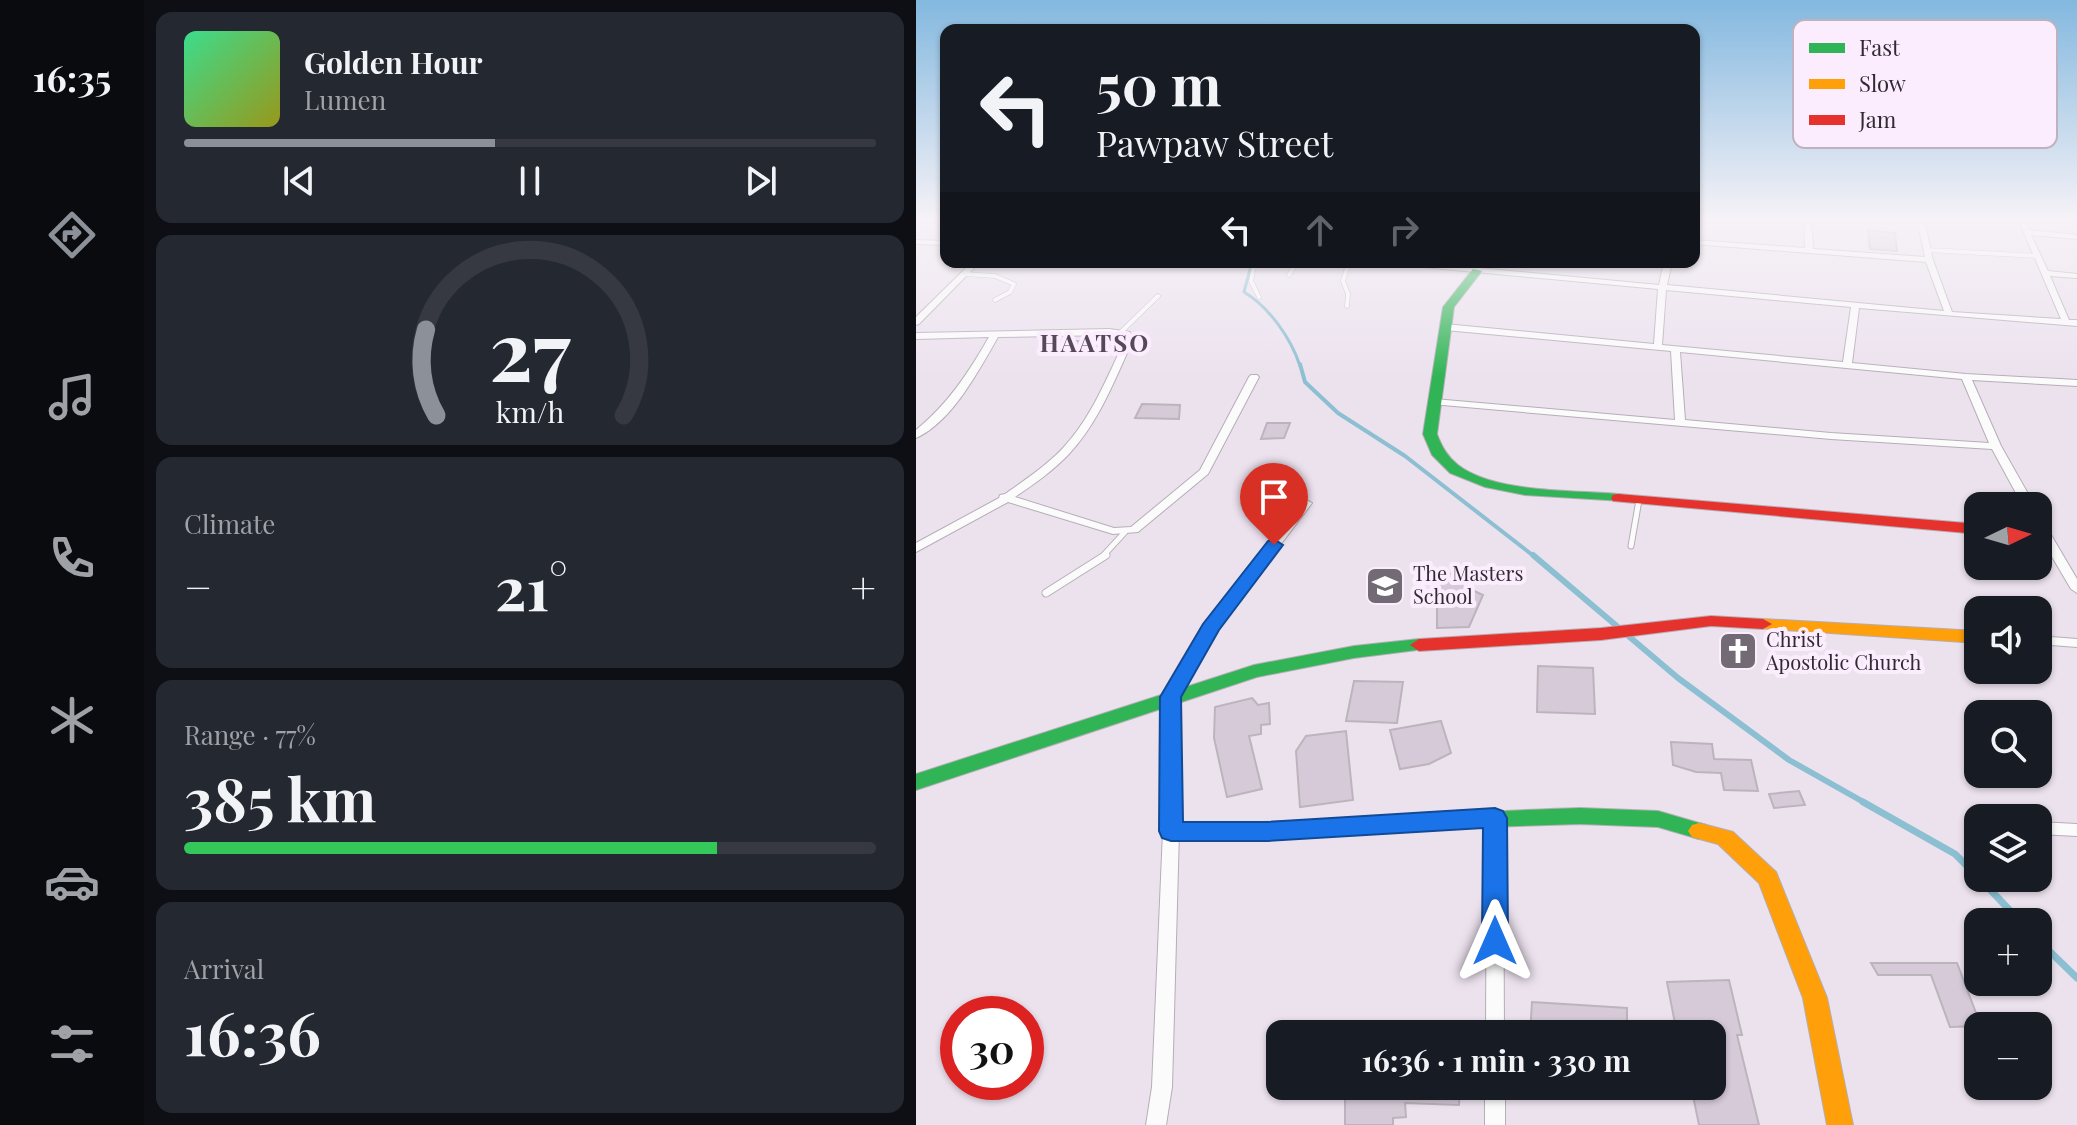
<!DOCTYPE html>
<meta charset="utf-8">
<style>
body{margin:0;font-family:"Playfair Display",serif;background:#242831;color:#f1f3f6;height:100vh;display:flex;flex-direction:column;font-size:30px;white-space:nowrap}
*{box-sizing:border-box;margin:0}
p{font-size:26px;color:#9ea1a6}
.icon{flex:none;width:44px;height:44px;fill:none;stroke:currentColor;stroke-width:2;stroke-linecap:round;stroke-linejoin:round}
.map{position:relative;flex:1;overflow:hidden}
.panel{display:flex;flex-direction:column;gap:12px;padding:12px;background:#0d0f14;width:772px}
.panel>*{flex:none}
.hud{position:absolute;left:24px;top:24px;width:760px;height:244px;border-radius:16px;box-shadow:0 2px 6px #0004;background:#171b24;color:#f1f3f6;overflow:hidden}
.needle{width:52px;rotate:85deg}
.controls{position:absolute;left:1048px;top:492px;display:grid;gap:16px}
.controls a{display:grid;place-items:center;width:88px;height:88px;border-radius:16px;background:#171b24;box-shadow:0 2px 6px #0004;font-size:40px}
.speed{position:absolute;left:24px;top:996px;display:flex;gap:16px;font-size:40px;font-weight:700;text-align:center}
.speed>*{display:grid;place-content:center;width:104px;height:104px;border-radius:50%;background:#171b24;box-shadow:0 2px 6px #0004;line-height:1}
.speed .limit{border:12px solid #d22;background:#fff;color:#111}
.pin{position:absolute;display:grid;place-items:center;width:68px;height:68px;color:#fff;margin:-82px -34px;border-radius:50% 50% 50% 0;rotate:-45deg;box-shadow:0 0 8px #0007}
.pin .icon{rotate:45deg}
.me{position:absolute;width:88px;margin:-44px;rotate:0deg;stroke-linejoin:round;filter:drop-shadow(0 0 6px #0008)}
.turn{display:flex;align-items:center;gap:28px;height:168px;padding:0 24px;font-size:36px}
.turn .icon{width:104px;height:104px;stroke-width:2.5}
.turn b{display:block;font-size:56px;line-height:68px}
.lanes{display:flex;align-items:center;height:76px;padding:0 24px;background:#0003;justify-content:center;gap:40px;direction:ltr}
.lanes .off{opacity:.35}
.big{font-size:60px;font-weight:700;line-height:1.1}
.panel .card{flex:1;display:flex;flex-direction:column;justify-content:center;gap:12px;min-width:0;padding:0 28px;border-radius:16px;background:#242831}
.panel .dial{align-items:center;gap:0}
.dial svg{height:208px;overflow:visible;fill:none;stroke:#363941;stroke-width:7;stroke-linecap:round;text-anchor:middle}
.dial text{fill:#f1f3f6;stroke:none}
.song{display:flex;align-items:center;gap:24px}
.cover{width:96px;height:96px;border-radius:12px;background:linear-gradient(135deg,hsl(150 70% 55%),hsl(60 70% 35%))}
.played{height:8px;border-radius:4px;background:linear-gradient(90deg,#8c9099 45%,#363941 45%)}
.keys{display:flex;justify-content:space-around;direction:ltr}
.heat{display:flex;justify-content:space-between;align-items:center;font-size:44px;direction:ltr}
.charge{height:12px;border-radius:6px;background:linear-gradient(90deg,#34c759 77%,#363941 0)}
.trip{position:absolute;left:350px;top:1020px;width:460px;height:80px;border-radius:16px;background:#171b24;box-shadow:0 2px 6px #0004;font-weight:700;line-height:80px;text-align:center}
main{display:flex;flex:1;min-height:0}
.tab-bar{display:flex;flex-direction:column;width:144px;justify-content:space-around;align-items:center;background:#090b0e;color:#9ea1a6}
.tab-bar .icon{width:56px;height:56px}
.tab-bar .selected{color:#8c9099}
.tab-bar b{font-size:36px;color:#f1f3f6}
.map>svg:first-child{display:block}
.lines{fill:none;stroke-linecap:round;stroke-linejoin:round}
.stream-far3{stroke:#8cbfd1;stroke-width:3}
.stream-far2{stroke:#8cbfd1;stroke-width:4}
.stream-far1{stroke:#8cbfd1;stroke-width:6}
.stream{stroke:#8cbfd1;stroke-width:7}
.building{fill:#d6cad8;stroke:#bcb4bd;stroke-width:2}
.lane-far2-casing{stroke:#b5aeb6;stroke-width:5}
.lane-far1-casing{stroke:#b5aeb6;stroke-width:7}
.lane-casing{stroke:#b5aeb6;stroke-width:9}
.street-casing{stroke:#b5aeb6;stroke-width:2}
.fast-casing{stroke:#b5aeb6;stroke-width:2}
.slow-casing{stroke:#b5aeb6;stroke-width:2}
.jam-casing{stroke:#b5aeb6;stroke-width:2}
.lane-far2{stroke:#fcfbfc;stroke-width:4}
.lane-far1{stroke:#fcfbfc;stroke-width:5}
.lane{stroke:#fcfbfc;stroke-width:7}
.street{fill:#fcfbfc;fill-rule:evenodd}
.fast{fill:#30b455;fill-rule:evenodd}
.slow{fill:#ff9f0a;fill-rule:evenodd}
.jam{fill:#e5322d;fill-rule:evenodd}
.route{fill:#1a73e8;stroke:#114b97;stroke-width:2}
.labels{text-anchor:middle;stroke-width:8;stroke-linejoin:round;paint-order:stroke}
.poi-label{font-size:20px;fill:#312a32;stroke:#fbedfd;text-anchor:start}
.far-district-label{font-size:24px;font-weight:bold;letter-spacing:2px;fill:#564858;stroke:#fbedfd}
.key{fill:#fbedfd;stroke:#beb2c0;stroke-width:2}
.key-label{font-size:22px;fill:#312a32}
</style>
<main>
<nav class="tab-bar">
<b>16:35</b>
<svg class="icon selected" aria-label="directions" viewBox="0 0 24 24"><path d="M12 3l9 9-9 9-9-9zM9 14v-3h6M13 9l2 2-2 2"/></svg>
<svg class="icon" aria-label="music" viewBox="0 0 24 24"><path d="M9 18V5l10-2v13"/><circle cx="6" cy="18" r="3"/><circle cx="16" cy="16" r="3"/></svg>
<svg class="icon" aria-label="phone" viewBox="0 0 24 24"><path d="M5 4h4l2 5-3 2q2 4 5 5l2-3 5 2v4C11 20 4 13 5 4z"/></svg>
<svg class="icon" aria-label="climate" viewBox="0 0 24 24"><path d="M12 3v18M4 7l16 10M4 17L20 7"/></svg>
<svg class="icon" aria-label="car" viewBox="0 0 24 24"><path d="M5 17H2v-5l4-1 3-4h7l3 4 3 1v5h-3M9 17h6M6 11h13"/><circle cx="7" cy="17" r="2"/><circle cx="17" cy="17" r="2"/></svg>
<svg class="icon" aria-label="filters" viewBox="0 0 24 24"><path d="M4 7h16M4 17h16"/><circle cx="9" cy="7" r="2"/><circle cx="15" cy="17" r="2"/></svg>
</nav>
<section class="panel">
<div class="card">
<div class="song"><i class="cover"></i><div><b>Golden Hour</b><p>Lumen</p></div></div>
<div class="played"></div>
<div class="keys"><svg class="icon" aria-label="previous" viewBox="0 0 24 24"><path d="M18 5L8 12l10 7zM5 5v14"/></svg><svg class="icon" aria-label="pause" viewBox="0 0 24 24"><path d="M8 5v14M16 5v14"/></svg><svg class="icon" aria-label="next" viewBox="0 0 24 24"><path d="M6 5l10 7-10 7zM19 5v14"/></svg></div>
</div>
<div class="card dial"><svg viewBox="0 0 100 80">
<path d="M14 69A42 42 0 1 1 86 69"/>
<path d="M14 69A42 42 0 0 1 10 36" stroke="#8c9099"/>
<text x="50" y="56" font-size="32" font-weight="700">27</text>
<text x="50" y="72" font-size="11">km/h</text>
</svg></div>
<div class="card"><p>Climate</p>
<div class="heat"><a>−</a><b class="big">21°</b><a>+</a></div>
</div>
<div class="card"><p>Range · 77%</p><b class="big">385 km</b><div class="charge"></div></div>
<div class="card"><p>Arrival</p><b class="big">16:36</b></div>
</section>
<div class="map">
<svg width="1161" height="1125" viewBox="0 0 1161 1125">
<rect width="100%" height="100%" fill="#ece2ee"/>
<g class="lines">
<path class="stream-far3" d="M336,262L328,292C353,307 375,338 384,366"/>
<path class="stream-far2" d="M384,364L389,382L422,413L489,456L619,557"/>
<path class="stream-far1" d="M617,555L762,678L873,760L951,804"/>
<path class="stream" d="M947,802L1039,854L1062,877
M1063,878L1105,922
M1122,940L1161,978"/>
</g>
<path class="building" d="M952,230L979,233L981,251L954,249Z
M150,341H189L184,353L144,354Z
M226,404L264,405L263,419L219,418Z
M351,423H374L368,438L345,439Z
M554,573V589L567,595L553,627L521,628V574Z
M622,666L677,668L679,714L621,712Z
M438,681L487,682L481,723L430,721Z
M336,698L342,705L353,703L354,724L345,725V734L333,736L346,789L311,797L298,738L299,707Z
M525,721L535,753L513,764L484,769L474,730Z
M430,731L437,800L384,807L380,751L390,736Z
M755,742L796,744L798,759L835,760L842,791L808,790L805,773L780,772L757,765Z
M883,791L889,805L858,808L853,794Z
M955,963H1041L1065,1026L1034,1027L1015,975H962Z
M813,980L826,1035H821L843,1125H783L775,1086H796V1034H761L751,982Z
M616,1002L711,1008V1034H614Z
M429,1086H544L543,1105L489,1103L490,1117L477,1118V1125H429Z"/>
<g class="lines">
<defs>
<path id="lane-far2" d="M1011,250L1121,256
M339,262L335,281L343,297
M48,274L79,276L98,284L94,292L79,300
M373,275L381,262
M431,306L432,294L427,281L433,262
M205,332L242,296"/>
<path id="lane-far1" d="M715,546L723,500
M186,557L209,532"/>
<path id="lane" d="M130,593L190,555"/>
<path id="street" d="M888,219H895L897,249L1009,257L1001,219H1008L1017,260L1036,312L1145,319L1102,219H1109L1113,230L1161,235V239L1115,235L1132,271L1161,274V278L1134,276L1153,320H1161V326L943,308L936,363L1050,374L1161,380V386L1056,380L1085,446L1119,506H1107L1076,449L915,439L515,404V400L518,399L759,420L755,351L529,330L525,327L529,324L738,344L742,289L475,264L471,262H500L743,285L748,262H756L751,285L1028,311L1010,262L778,244V240L889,248ZM750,290L935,307L927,362L746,345ZM764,352L1046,379L1073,443L915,433L769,420Z
M0,240L30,241V245L0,244Z
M56,262H64L3,324L0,325V317Z
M193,329L214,332L217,340C199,379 183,422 153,454C137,471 118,484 99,497L198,528L215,527L284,470L333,377L335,375H341L343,377L292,474L222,532L197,534L92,502L0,552V543L83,498L84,495L89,494C109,480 130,466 147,448C176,417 191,377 209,340L207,336L193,335L82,337C63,370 36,422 0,438V430C32,404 53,372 73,337L0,339V333Z
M390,500L396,503L300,630L261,697L263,831L256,1087L250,1125H230L236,1087L247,831V697L289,625L386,501Z
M1122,520L1128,523L1161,579V593L1155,589L1122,533Z
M1122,636L1161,639V647L1122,644Z
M579,812L585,814L587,818L588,1034H570L571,818L573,814Z
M1058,819H1062V831L1052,829L1050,825L1052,821Z
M1122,822L1161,824V836L1122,834Z
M569,1086H589V1125H569Z"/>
<path id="fast" d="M557,269L566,271L538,307L521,434C526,447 531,456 542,465C578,493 657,490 702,494L707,495L709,498L707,501L609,495L569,487L534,473L516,455L507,434L527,307Z
M503,639L512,645L509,649L438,658L341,677L0,790V774L338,665L438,646Z
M664,808L742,811L790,825L794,831L790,837L783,839L742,827L664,824L512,829L351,840L255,839L248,837L244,831L248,825L255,823C391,824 528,812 664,808Z"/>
<path id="slow" d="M847,619L1062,631V643L841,628L838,624Z
M783,823L817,832L860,872L911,998L937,1125H911L887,998L843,883L802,844L776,837L772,831L776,825Z"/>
<path id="jam" d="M702,494L1062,524V534L697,501L695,498L697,495Z
M795,616L847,619L856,624L847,629L795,626L685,640L503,651L494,645L503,639L685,628Z"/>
</defs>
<use href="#lane-far2" class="lane-far2-casing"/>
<use href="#lane-far1" class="lane-far1-casing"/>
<use href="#lane" class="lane-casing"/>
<use href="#street" class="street-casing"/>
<use href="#fast" class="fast-casing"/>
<use href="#slow" class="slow-casing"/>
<use href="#jam" class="jam-casing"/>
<use href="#lane-far2" class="lane-far2"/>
<use href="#lane-far1" class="lane-far1"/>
<use href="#lane" class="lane"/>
<use href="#street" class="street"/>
<use href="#fast" class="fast"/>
<use href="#slow" class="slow"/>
<use href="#jam" class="jam"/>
</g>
<linearGradient id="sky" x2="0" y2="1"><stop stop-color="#83b8df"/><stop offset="0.58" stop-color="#f6f2f7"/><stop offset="1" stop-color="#f6f2f7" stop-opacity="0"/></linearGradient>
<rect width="1161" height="377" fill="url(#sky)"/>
<path class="route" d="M358,539L367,545L303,630L265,697L267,822H351L579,808L587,811L591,818L592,941L588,949L579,953L570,949L566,941L567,828L351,841H255L246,838L243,831L244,697L287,624L352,541Z"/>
<defs>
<symbol id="school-square" viewBox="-11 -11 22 22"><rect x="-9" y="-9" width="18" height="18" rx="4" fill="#726a74" stroke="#fbedfd"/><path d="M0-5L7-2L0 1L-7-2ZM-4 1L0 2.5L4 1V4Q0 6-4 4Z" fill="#fff"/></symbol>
<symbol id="church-square" viewBox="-11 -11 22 22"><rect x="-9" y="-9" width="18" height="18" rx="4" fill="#726a74" stroke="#fbedfd"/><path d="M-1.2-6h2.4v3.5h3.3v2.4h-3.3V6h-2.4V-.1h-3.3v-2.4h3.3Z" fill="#fff"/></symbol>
</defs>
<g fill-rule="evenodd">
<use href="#school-square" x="447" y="564" width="44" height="44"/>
<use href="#church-square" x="800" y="629" width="44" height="44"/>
</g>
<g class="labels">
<g class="poi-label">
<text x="497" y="581">The Masters<tspan x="497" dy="23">School</tspan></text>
<text x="850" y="647">Christ<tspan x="850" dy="23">Apostolic Church</tspan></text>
</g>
<g class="far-district-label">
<text x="179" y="352">HAATSO</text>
</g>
</g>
<rect x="877" y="20" width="264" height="128" rx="12" class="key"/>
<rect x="893" y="43" width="36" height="10" fill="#30b455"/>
<rect x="893" y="79" width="36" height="10" fill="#ff9f0a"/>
<rect x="893" y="115" width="36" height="10" fill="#e5322d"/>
<g class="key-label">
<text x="943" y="56">Fast</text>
<text x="943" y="92">Slow</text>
<text x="943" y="128">Jam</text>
</g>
</svg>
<div class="controls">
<a><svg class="needle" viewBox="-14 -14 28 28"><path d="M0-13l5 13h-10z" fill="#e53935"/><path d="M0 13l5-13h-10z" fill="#9ea1a6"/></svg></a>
<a><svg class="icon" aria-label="sound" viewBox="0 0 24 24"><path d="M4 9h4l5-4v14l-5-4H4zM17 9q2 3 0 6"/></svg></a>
<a><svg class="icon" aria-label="search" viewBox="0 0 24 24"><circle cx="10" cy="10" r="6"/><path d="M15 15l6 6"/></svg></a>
<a><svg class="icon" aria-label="layers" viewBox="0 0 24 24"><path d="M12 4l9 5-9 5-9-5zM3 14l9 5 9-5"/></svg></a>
<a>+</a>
<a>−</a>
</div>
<div class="speed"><div class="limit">30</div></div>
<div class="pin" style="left:358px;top:545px;background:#d93025"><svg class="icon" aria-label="arrive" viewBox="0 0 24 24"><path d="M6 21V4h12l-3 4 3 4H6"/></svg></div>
<svg class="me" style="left:579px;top:941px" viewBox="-20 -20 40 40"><path d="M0-17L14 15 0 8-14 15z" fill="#1a73e8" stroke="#fff" stroke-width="4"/></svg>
<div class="trip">16:36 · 1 min · 330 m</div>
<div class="hud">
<div class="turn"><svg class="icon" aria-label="left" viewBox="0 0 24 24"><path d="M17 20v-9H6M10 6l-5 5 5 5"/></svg><div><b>50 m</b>Pawpaw Street</div></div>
<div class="lanes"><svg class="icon" aria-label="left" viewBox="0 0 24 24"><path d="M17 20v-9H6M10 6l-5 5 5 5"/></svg><svg class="icon off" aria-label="ahead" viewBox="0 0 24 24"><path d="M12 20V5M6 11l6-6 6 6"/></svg><svg class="icon off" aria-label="right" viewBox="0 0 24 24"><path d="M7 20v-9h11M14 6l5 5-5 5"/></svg></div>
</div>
</div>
</main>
